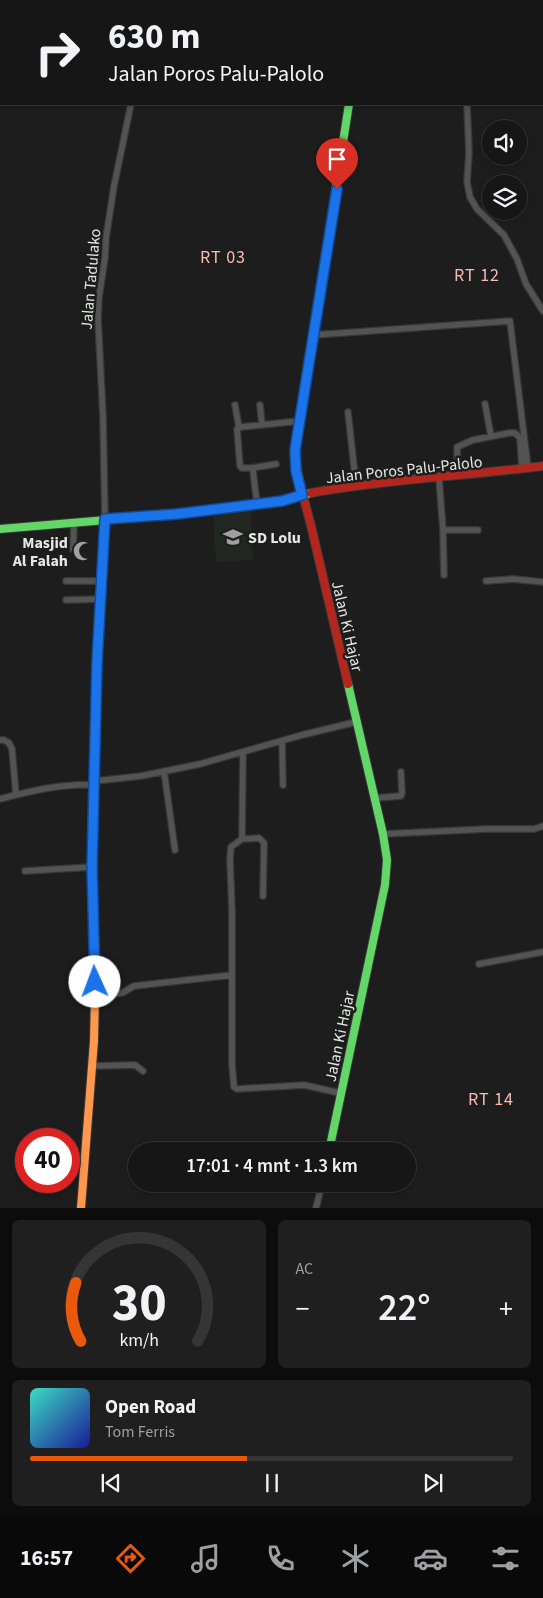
<!DOCTYPE html>
<html lang="id">
<meta charset="utf-8">
<style>
body{margin:0;font-family:"Source Sans 3",sans-serif;background:#1f1f1f;color:#f1f3f6;height:100vh;display:flex;flex-direction:column;font-size:19px;white-space:nowrap}
*{box-sizing:border-box;margin:0}
p{font-size:16px;color:#9e9fa1}
.icon{flex:none;width:28px;height:28px;fill:none;stroke:currentColor;stroke-width:2;stroke-linecap:round;stroke-linejoin:round}
.map{position:relative;height:1208px;overflow:hidden}
.drawer{display:flex;flex-direction:column;gap:12px;padding:12px;background:#0c0c0c;flex:1}
.drawer>*{flex:none}
.top-card{position:absolute;left:0px;top:0px;width:544px;height:105px;box-shadow:0 2px 8px #0003,0 0 0 1px #353535;background:#161616;color:#f1f3f6;overflow:hidden}
.controls{position:absolute;left:482px;top:120px;display:grid;gap:10px}
.controls a{display:grid;place-items:center;width:45px;height:45px;border-radius:50%;background:#161616;box-shadow:0 2px 8px #0003,0 0 0 1px #353535;font-size:25px}
.speed{position:absolute;left:15px;top:1128px;display:flex;gap:10px;font-size:25px;font-weight:700;text-align:center}
.speed>*{display:grid;place-content:center;width:65px;height:65px;border-radius:50%;background:#161616;box-shadow:0 2px 8px #0003,0 0 0 1px #353535;line-height:1}
.speed .limit{border:8px solid #d22;background:#fff;color:#111}
.pin{position:absolute;display:grid;place-items:center;width:42px;height:42px;color:#fff;margin:-51px -21px;border-radius:50% 50% 50% 0;rotate:-45deg;box-shadow:0 0 5px #0007}
.pin .icon{rotate:45deg}
.me{position:absolute;width:55px;margin:-28px;rotate:358deg;stroke-linejoin:round;filter:drop-shadow(0 0 4px #0008)}
.turn{display:flex;align-items:center;gap:18px;height:105px;padding:0 25px;font-size:22px}
.turn .icon{width:65px;height:65px;stroke-width:2.5}
.turn b{display:block;font-size:35px;line-height:42px}
.big{font-size:38px;font-weight:600;line-height:1.1}
.drawer .widget{flex:1;display:flex;flex-direction:column;justify-content:center;gap:8px;min-width:0;padding:0 18px;border-radius:8px;background:#1f1f1f}
.drawer .dial{align-items:center;gap:0}
.dial svg{height:130px;overflow:visible;fill:none;stroke:#353535;stroke-width:7;stroke-linecap:round;text-anchor:middle}
.dial text{fill:#f1f3f6;stroke:none}
.song{display:flex;align-items:center;gap:15px}
.cover{width:60px;height:60px;border-radius:8px;background:linear-gradient(135deg,hsl(170 70% 55%),hsl(240 70% 35%))}
.played{height:5px;border-radius:2px;background:linear-gradient(90deg,#ea580c 45%,#353535 45%)}
.keys{display:flex;justify-content:space-around;direction:ltr}
.heat{display:flex;justify-content:space-between;align-items:center;font-size:28px;direction:ltr}
.drawer .tiles{flex:1;display:grid;gap:12px;grid-template-columns:1fr 1fr}
.widget:last-child{grid-column:span 2}
.trip{position:absolute;left:128px;top:1142px;width:288px;height:50px;border-radius:25px;background:#161616;box-shadow:0 2px 8px #0003,0 0 0 1px #353535;font-weight:600;line-height:50px;text-align:center}
.menu{display:flex;height:80px;justify-content:space-around;align-items:center;background:#090909;color:#9e9fa1}
.menu .icon{width:35px;height:35px}
.menu .current{color:#ea580c}
.menu b{font-size:22px;color:#f1f3f6}
.map>svg:first-child{display:block}
.built{fill:#222722}
.lines{fill:none;stroke-linecap:round;stroke-linejoin:round}
.canal{stroke:#1b5353;stroke-width:5}
.street-casing{stroke:#373737;stroke-width:8}
.fast-casing{stroke:#373737;stroke-width:10}
.slow-casing{stroke:#373737;stroke-width:10}
.jam-casing{stroke:#373737;stroke-width:10}
.street{stroke:#525352;stroke-width:5.5}
.fast{stroke:#63d668;stroke-width:8}
.slow{stroke:#ff974d;stroke-width:8}
.jam{stroke:#b3261e;stroke-width:8}
.route-casing{stroke:#114b97;stroke-width:12}
.route{stroke:#1a73e8;stroke-width:9}
.labels{text-anchor:middle;stroke-width:5;stroke-linejoin:round;paint-order:stroke}
.street-label{font-size:16px;fill:#e5e6e5;stroke:#1c1e1c}
.poi-label{font-size:16px;font-weight:bold;fill:#e5e6e5;stroke:#1c1e1c;text-anchor:start}
.neighbourhood-label{font-size:18px;letter-spacing:1px;fill:#fdb8b3;stroke:#1c1e1c}
</style>
<div class="map">
<svg width="543" height="1208" viewBox="0 0 543 1208">
<rect width="100%" height="100%" fill="#1d1d1d"/>
<path class="built" d="M384,0H489V1H384Z
M251,510L253,560L216,562L213,514Z"/>
<g class="lines">
<path class="canal" d="M234,0L238,1
M542,37H543"/>
<defs>
<path id="street" d="M217,0L221,1
M250,0L256,1
M492,0V1
M149,1V0
M267,1V0
M363,1V0
M542,5H543
M542,34H543
M542,45H543
M467,104L469,153L467,182L470,197L477,209L504,235L517,259L526,284L543,311
M314,335L510,321L528,468
M485,404L491,436
M235,405L239,428
M260,405L262,425
M348,412L356,485
M252,468L276,464
M458,476L457,447L473,440L509,433H515L520,438L522,469
M439,478L443,530L444,575
M257,504L253,471L252,468H242L240,466L237,429L241,427L299,421
M105,519L103,416L98,318L99,297L105,258L106,238L114,186L131,104
M443,530H478
M73,549L74,522
M66,581H102
M486,581L513,579L543,582
M66,600L101,599
M0,740H4L9,743L12,749L16,795
M282,741L283,785
M243,752L242,839L231,847L230,860L232,911V1064L234,1087L237,1089L304,1085L340,1093
M164,771L175,850
M95,781L141,776L200,764L302,735L356,722
M375,798L401,796L402,793L401,772
M0,799C31,791 63,783 95,785
M383,834L486,829H534L543,826
M242,839L259,838L264,843L263,896
M25,871L92,867
M479,964L543,952
M95,996L122,993L134,986L232,975
M93,1066L135,1065L143,1071
M316,1208L322,1184"/>
<path id="fast" d="M297,436L349,104
M0,529L177,514L282,501L311,493
M93,909C90,779 98,649 105,519
M329,1151L385,885L387,860L383,834L348,684"/>
<path id="slow" d="M81,1208L94,1041L95,996L93,909"/>
<path id="jam" d="M297,436C292,469 305,499 312,530C324,581 336,632 348,684
M311,493C388,479 466,476 543,466"/>
</defs>
<use href="#street" class="street-casing"/>
<use href="#fast" class="fast-casing"/>
<use href="#slow" class="slow-casing"/>
<use href="#jam" class="jam-casing"/>
<use href="#street" class="street"/>
<use href="#fast" class="fast"/>
<use href="#slow" class="slow"/>
<use href="#jam" class="jam"/>
</g>
<g class="lines">
<defs>
<path id="route" d="M95,982L92,867L97,662L105,519L177,514L282,501L302,495L296,471L295,450L337,189"/>
</defs>
<use href="#route" class="route-casing"/>
<use href="#route" class="route"/>
</g>
<defs>
<symbol id="school-bare" viewBox="-9 -9 18 18"><path d="M0-5L7-2L0 1L-7-2ZM-4 1L0 2.5L4 1V4Q0 6-4 4Z" fill="#9fa09f" stroke="#1c1e1c" stroke-width="2.5" paint-order="stroke"/></symbol>
<symbol id="mosque-bare" viewBox="-9 -9 18 18"><path d="M3.5-4.9A6 6 0 1 0 3.5 4.9A5 5 0 1 1 3.5-4.9Z" fill="#9fa09f" stroke="#1c1e1c" stroke-width="2.5" paint-order="stroke"/></symbol>
</defs>
<g fill-rule="evenodd">
<use href="#school-bare" x="219" y="523" width="28" height="28"/>
<use href="#mosque-bare" x="69" y="537" width="28" height="28"/>
</g>
<g class="labels">
<g class="street-label">
<text transform="translate(90 279) rotate(-85)" y="6">Jalan Tadulako</text>
<text transform="translate(404 469) rotate(-6)" y="6">Jalan Poros Palu-Palolo</text>
<text transform="translate(348 626) rotate(77)" y="6">Jalan Ki Hajar</text>
<text transform="translate(339 1036) rotate(-78)" y="6">Jalan Ki Hajar</text>
</g>
<g class="poi-label">
<text x="248" y="543">SD Lolu</text>
<text x="68" y="548" text-anchor="end">Masjid<tspan x="68" dy="18">Al Falah</tspan></text>
</g>
<g class="neighbourhood-label">
<text x="223" y="263">RT 03</text>
<text x="477" y="281">RT 12</text>
<text x="491" y="1105">RT 14</text>
</g>
</g>
</svg>
<div class="controls">
<a><svg class="icon" aria-label="sound" viewBox="0 0 24 24"><path d="M4 9h4l5-4v14l-5-4H4zM17 9q2 3 0 6"/></svg></a>
<a><svg class="icon" aria-label="layers" viewBox="0 0 24 24"><path d="M12 4l9 5-9 5-9-5zM3 14l9 5 9-5"/></svg></a>
</div>
<div class="speed"><div class="limit">40</div></div>
<div class="pin" style="left:337px;top:189px;background:#d93025"><svg class="icon" aria-label="arrive" viewBox="0 0 24 24"><path d="M6 21V4h12l-3 4 3 4H6"/></svg></div>
<svg class="me" style="left:95px;top:982px" viewBox="-20 -20 40 40"><circle r="19" fill="#fff"/><path d="M0-13L10 11 0 6-10 11z" fill="#1a73e8"/></svg>
<div class="trip">17:01 · 4 mnt · 1.3 km</div>
<div class="top-card">
<div class="turn"><svg class="icon" aria-label="right" viewBox="0 0 24 24"><path d="M7 20v-9h11M14 6l5 5-5 5"/></svg><div><b>630 m</b>Jalan Poros Palu-Palolo</div></div>
</div>
</div>
<section class="drawer">
<div class="tiles">
<div class="widget dial"><svg viewBox="0 0 100 80">
<path d="M14 69A42 42 0 1 1 86 69"/>
<path d="M14 69A42 42 0 0 1 11 33" stroke="#ea580c"/>
<text x="50" y="56" font-size="32" font-weight="700">30</text>
<text x="50" y="72" font-size="11">km/h</text>
</svg></div>
<div class="widget"><p>AC</p>
<div class="heat"><a>−</a><b class="big">22°</b><a>+</a></div>
</div>
<div class="widget">
<div class="song"><i class="cover"></i><div><b>Open Road</b><p>Tom Ferris</p></div></div>
<div class="played"></div>
<div class="keys"><svg class="icon" aria-label="previous" viewBox="0 0 24 24"><path d="M18 5L8 12l10 7zM5 5v14"/></svg><svg class="icon" aria-label="pause" viewBox="0 0 24 24"><path d="M8 5v14M16 5v14"/></svg><svg class="icon" aria-label="next" viewBox="0 0 24 24"><path d="M6 5l10 7-10 7zM19 5v14"/></svg></div>
</div>
</div>
</section>
<nav class="menu">
<b>16:57</b>
<svg class="icon current" aria-label="directions" viewBox="0 0 24 24"><path d="M12 3l9 9-9 9-9-9zM9 14v-3h6M13 9l2 2-2 2"/></svg>
<svg class="icon" aria-label="music" viewBox="0 0 24 24"><path d="M9 18V5l10-2v13"/><circle cx="6" cy="18" r="3"/><circle cx="16" cy="16" r="3"/></svg>
<svg class="icon" aria-label="phone" viewBox="0 0 24 24"><path d="M5 4h4l2 5-3 2q2 4 5 5l2-3 5 2v4C11 20 4 13 5 4z"/></svg>
<svg class="icon" aria-label="climate" viewBox="0 0 24 24"><path d="M12 3v18M4 7l16 10M4 17L20 7"/></svg>
<svg class="icon" aria-label="car" viewBox="0 0 24 24"><path d="M5 17H2v-5l4-1 3-4h7l3 4 3 1v5h-3M9 17h6M6 11h13"/><circle cx="7" cy="17" r="2"/><circle cx="17" cy="17" r="2"/></svg>
<svg class="icon" aria-label="filters" viewBox="0 0 24 24"><path d="M4 7h16M4 17h16"/><circle cx="9" cy="7" r="2"/><circle cx="15" cy="17" r="2"/></svg>
</nav>
